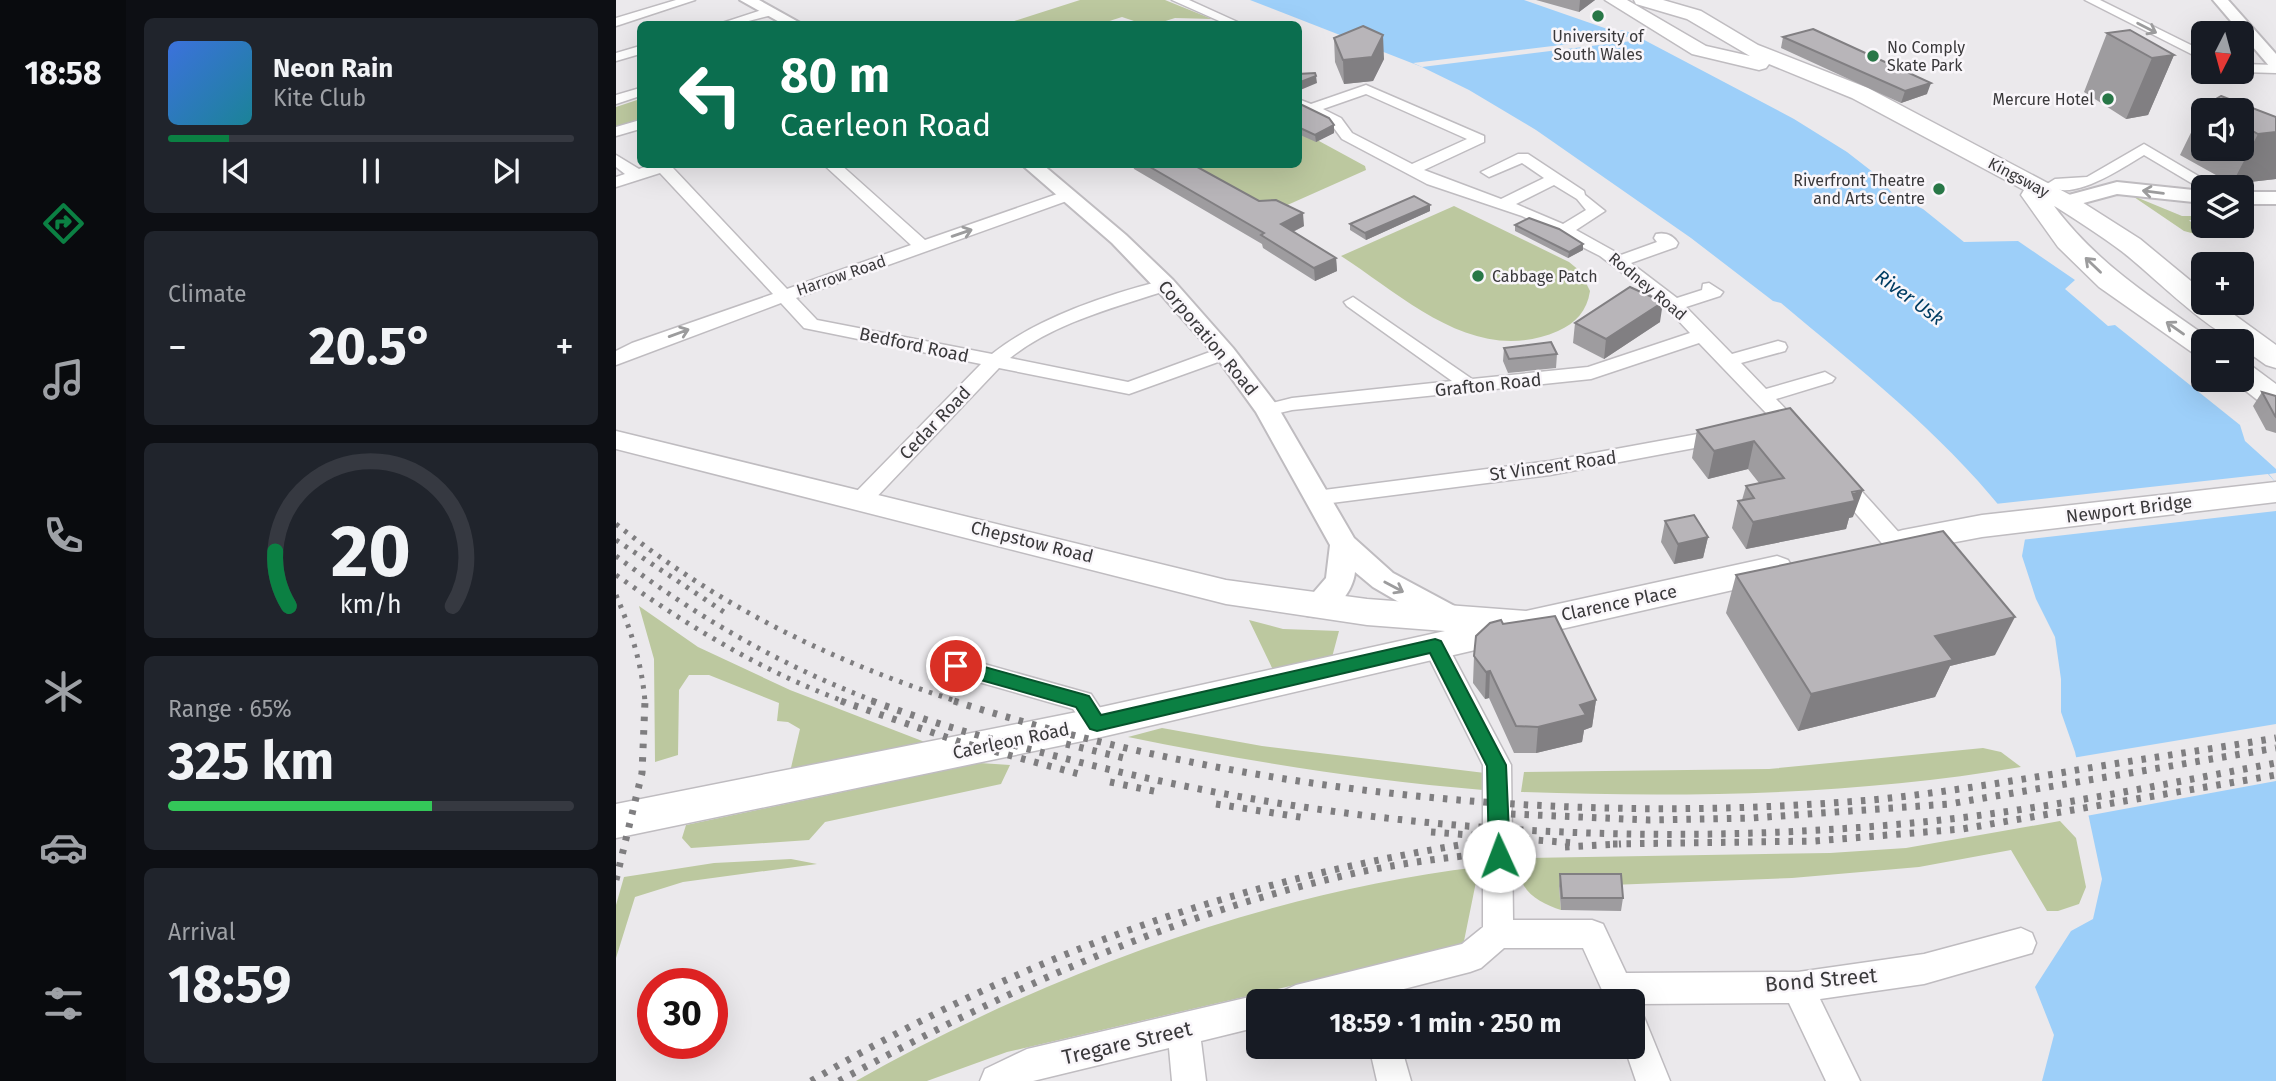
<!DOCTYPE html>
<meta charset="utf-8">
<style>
body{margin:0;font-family:"Fira Sans",sans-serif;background:#20242c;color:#f1f3f6;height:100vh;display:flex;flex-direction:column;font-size:26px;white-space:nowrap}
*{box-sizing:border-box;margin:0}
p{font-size:23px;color:#9ea1a6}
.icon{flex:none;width:38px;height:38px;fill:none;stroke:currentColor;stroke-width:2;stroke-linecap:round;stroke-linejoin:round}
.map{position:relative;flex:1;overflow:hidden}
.details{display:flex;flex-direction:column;gap:18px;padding:18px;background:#0d0f14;width:490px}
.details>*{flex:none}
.guide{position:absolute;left:21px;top:21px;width:665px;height:147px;border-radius:10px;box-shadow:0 7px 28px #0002;background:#0b6e4f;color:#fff;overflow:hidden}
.needle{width:46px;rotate:186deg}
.buttons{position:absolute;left:1575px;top:21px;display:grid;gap:14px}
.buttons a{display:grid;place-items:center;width:63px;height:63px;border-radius:10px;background:#171b24;box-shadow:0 7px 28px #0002;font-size:35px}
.speed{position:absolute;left:21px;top:968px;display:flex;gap:14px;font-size:35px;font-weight:700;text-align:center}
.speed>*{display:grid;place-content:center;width:91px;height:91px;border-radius:50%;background:#171b24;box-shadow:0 7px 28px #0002;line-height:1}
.speed .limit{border:10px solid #d22;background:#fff;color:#111}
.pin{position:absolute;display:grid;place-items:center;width:60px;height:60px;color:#fff;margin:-30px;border:4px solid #fff;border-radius:50%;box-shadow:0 2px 7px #0007}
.me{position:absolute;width:77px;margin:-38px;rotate:358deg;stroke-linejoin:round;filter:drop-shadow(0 0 5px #0008)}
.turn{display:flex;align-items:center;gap:24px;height:147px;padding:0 28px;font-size:32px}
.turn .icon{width:91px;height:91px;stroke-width:2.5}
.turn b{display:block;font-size:49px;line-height:60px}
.big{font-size:52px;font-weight:700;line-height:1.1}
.details .widget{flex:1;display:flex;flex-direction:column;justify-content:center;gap:10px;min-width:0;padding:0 24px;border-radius:10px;background:#20242c}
.details .dial{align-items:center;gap:0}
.dial svg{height:182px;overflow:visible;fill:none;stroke:#363941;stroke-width:7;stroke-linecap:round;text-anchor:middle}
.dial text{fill:#f1f3f6;stroke:none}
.song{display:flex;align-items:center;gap:21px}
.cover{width:84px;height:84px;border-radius:10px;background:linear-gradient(135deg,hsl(220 70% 55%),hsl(190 70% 35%))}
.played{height:7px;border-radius:4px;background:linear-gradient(90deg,#0b8043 15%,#363941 15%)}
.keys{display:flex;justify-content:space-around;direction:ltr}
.heat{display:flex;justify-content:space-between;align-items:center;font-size:38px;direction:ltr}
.charge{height:10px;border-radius:5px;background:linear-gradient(90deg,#34c759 65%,#363941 0)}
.trip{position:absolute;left:630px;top:989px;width:399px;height:70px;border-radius:10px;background:#171b24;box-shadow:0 7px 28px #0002;font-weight:700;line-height:70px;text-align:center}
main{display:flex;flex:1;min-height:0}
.menu{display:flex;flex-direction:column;width:126px;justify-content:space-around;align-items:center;background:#090b0e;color:#9ea1a6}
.menu .icon{width:49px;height:49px}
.menu .active{color:#0b8043}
.menu b{font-size:32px;color:#f1f3f6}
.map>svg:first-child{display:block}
.green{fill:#bcc89f}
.water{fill:#9dcff9}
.pier{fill:#ebe9ec}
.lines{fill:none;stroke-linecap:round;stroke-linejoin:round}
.minor-casing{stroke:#bfbcc0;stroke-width:3}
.tertiary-casing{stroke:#bfbcc0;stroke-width:4}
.secondary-casing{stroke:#bfbcc0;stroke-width:3}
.primary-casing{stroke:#bfbcc0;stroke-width:3}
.minor{fill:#fff;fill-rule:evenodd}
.tertiary{fill:#fff;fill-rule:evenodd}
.secondary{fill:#fff;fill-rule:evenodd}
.primary{fill:#fff;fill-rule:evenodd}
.rail-far1{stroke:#7f7e80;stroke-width:5;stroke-dasharray:3.5 7;stroke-linecap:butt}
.rail{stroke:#7f7e80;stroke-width:7;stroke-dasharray:4.5 9;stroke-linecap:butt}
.wall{fill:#9e9c9f;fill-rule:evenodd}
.shaded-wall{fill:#817f82}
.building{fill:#b8b5b9;stroke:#817f82;stroke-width:2}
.oneway{stroke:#9c9c9d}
.route{fill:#0b8043;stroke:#07532c;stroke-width:2}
.poi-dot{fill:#287747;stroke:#f9f6fa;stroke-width:2.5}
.labels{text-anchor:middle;stroke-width:5;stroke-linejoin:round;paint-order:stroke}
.far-poi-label{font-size:16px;fill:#3a393b;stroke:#f9f6fa;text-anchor:start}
.far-street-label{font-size:16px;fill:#3a393b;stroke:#f9f6fa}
.street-label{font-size:18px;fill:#3a393b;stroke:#f9f6fa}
.water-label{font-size:19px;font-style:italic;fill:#003d63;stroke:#f9f6fa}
.near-street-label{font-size:21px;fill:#3a393b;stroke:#f9f6fa}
</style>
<main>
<nav class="menu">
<b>18:58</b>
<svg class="icon active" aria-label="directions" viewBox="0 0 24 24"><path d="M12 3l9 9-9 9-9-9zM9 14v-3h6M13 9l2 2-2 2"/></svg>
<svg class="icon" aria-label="music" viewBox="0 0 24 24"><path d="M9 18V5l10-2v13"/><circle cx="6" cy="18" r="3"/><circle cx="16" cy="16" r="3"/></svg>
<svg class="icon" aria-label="phone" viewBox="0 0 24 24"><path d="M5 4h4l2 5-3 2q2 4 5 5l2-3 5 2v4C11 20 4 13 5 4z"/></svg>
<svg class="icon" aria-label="climate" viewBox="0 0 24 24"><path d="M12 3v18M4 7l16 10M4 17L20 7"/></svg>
<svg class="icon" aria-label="car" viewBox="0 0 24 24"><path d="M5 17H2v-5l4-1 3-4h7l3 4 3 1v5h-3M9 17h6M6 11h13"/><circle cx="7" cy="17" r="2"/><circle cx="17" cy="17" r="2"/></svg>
<svg class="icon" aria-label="filters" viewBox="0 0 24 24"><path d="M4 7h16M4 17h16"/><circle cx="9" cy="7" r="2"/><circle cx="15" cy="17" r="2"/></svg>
</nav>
<section class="details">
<div class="widget">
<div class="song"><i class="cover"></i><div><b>Neon Rain</b><p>Kite Club</p></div></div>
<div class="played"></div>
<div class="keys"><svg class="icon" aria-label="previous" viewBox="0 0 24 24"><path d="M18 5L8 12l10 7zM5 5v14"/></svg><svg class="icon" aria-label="pause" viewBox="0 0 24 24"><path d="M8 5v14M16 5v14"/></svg><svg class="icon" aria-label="next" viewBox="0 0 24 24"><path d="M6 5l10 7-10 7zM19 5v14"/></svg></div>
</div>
<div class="widget"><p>Climate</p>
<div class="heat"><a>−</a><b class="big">20.5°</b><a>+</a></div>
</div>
<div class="widget dial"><svg viewBox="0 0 100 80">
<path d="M14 69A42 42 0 1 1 86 69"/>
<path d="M14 69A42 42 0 0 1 8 45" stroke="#0b8043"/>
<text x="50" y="56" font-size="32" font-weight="700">20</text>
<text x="50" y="72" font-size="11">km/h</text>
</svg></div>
<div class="widget"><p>Range · 65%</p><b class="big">325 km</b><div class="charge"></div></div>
<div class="widget"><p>Arrival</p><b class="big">18:59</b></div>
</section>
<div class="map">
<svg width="1660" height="1081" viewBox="0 0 1660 1081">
<rect width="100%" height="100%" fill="#ebe9ec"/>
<path class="green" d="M464,0H549L596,19L559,18L540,24H527L506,17L484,24H389Z
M24,99V122L0,131V107Z
M683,134L703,141L749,166L750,170L651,214L556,165L682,164Z
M1515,195L1566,216H1583L1586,220H1573L1590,237L1568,231Z
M838,206L953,262L964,271L974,291C971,311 960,323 942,331C860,367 790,298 725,256Z
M23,606L82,647L174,690L314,744L174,772L184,729L172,722L161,721L163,703L93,675H73L63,690L62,755L39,762L38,659Z
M633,620L667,629L723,631L715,661L658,672Z
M546,728L646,746L869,773L867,790C747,780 630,761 512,737Z
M1367,748L1385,752L1405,767C1239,795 1073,798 905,792L908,772L1153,769Z
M364,763L394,765L385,784L209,822L193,840L75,848L66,838L70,825Z
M1444,821L1460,838L1470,887L1463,904L1442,911H1431L1395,850L1303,867L1176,878L943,887L945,910C922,903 892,885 911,858L1214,853L1290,848Z
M175,859L201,864L67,882L19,897L0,958V905L8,877L98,863Z
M863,867L847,946L391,1052L311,1081H240C426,976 651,892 863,867Z"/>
<path class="water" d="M634,0H908L1000,32L1007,30L1015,33L1178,119L1231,152L1258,173L1279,196L1307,209L1348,242L1402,241L1459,280L1449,289L1492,326L1499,325L1624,425L1629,441L1660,469V473L1653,474L1660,483V1081H1426L1438,1035L1419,987L1455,931L1477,919L1486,879L1459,752L1445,712V679L1439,637L1420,599L1406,556L1409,539C1342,446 1252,376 1165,303L1157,301L1075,238L920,130L853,90L806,67Z"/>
<path class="pier" d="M1027,35L1032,39L806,67L797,63Z
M1652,474L1660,483V511L1405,540L1379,504Z
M1660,724V781L1470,816L1456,758Z"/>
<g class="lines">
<defs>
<path id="minor" d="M60,0H79L0,26V18Z
M556,0H573L626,24H610Z
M1469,0H1484L1587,51V60Z
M152,8L156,9V15L121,24H103Z
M24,46V54L0,61V53Z
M1626,64L1660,65V73L1625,72Z
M750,85L868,136V142L808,170L885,199L928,178L906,163L873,177L865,172L902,154H912L968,191L969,195L989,211L960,230L1005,255L1041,242L1038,238L1040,234C1049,232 1057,235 1062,243L1060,247L1015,263L1061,298L1086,290L1087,284L1093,283L1107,292L1104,296L1070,307L1116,354L1162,341L1169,343L1171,347L1169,351L1125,363L1150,389L1209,372L1219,378L1216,382L1160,399L1188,428L1191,433L1188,438H1174L1083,343L975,379L676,410L651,416L644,414L641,410L644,406L676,398L836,381L731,306L728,302L737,297L856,379L972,367L1074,333L1045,302L984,256L906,216L811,184L726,139L715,124L682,109V99L695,104ZM750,94L851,139L796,164L736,133L725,118L707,109ZM938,185L961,199L970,210L947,224L900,204Z
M24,88V96L0,104V95Z
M24,120V129L0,136V127Z
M1528,144L1601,187H1587V190L1528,155C1508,167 1453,205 1431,184L1439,179L1471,177Z
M0,155L23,169L37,164H61L57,168L171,289L295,245L207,164H224L309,240L447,192H459V198L180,298L201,320L376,354C421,318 492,294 549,280L555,281L558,285L555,289C501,307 439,322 394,358L512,382L602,349H616L619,353L616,357L513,394L383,368L253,505H237L234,500L237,495L365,364L188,328L165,303L0,365V351L16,343L157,294L44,173L0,187V177L9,174L0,167Z
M1109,429L1119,436L1116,441L934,475L700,505L692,503L689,498L692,493L700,491L934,461Z
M1223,473L1231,475L1287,537L1290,543L1287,549H1271L1215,485L1212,480L1215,475Z
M819,636L828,639L895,765L897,920H976L987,924L1010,973L1182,972L1308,954L1405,928L1416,933L1420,943L1416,953L1308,984L1204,999L1244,1081H1210L1173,1003L1022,1004L1018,1012L1028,1017L1054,1081H1020L1008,1046H1017V1001H991L967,948H888L865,968L854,972L741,1001H664L669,990L680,985L846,944L867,927V765L807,646L810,639Z
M340,656L475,694L494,723L490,731C471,737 467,723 457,709L331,673L327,666L331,659Z
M642,995L654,1001H642V1027L585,1041L590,1081H556L553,1048L417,1081H364L369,1069L411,1049Z
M753,1046H785L795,1081H761Z"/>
<path id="tertiary" d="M124,0H143L186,24H167Z
M1597,0H1612L1660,54V69L1654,67Z
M405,164H426L510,235L557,280L617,348L660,404L738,538L777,573L846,610L850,618L846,626L835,629L824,626L757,587L739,572C737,594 713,622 690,615L685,607L710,578L714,545L640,412L601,358L541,290L496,243Z
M1501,182L1587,191V203L1501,194L1449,208L1418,201L1415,197L1425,191L1449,196Z
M1626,192H1660V204H1626Z"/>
<path id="secondary" d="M0,431L610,580L751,599L910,611L1161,556L1172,560L1177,568L1172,576L1161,580L910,637L899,636L897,640L885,644L481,738L0,838V804L481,708L829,631L751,625L610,604L0,449Z
M1660,482V502L1366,537L1287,552L1276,549L1271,541L1276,533L1287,530L1366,515Z"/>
<path id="primary" d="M989,0H1011L1090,46L1134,56L1071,19L1020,4L1018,0H1047L1085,11L1142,45L1252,88L1458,197L1524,239L1587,291V303H1602L1660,345V368L1650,365L1626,348V341C1601,341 1529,268 1504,250C1484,235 1462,221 1440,207L1438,206C1481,264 1539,300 1597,341H1587V356L1577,353L1483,287L1442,247L1405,195L1408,190L1236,98L1153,64L1150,68L1143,70L1076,54Z
M1626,364L1637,367L1660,384V409L1649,406L1616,380H1626Z"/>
</defs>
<use href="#minor" class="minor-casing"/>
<use href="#tertiary" class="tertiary-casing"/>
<use href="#secondary" class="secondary-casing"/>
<use href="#primary" class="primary-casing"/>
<use href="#minor" class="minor"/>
<use href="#tertiary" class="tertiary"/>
<use href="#secondary" class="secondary"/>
<use href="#primary" class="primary"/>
<path class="rail-far1" d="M0,524C106,608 215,661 343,702
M0,540L111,614
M0,556C81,617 167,667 261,702
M0,575C72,626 147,672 230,702
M0,595C15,630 26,664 29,702"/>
<path class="rail" d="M225,701L344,742L467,775
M256,701C321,725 388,743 455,760C732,831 1023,850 1307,822C1426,810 1543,785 1660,763
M338,701C631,794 949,826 1255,800C1326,793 1397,781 1467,769C1532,758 1596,749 1660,738
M450,744L508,758
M494,782L542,792
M600,804L690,818
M895,814L1033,820L1136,818L1333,804L1660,748
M815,832L958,843
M997,844L1199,841L1346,829L1660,775
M949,847L1005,844
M0,880L26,773L29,701
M195,1081C412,955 608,883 856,843
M223,1081C385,993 551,916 731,875C791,861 853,855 914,849"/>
</g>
<path class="wall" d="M920,0H979L963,12Z
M1491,33L1558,55L1532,115L1510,119L1468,92Z
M1167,37L1311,94L1285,103L1165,48Z
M718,38L768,59L757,81L728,84L719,62Z
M1605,96L1660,117V179L1616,184L1564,155L1588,106ZM1587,110H1626V149H1587Z
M682,103L718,125V133L700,142L682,134Z
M515,164H576L688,226L677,232L720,258L721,271L699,281L647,248L646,244L518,169L517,166Z
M814,205V211L750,240L734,230V224Z
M899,225L967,250L952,258L899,231Z
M1044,322L988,359L957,343L959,323Z
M888,348L941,354L940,368L892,373L887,361Z
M1646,392L1660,396V433L1650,430L1637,406Z
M1174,408L1237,517L1233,518L1230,529L1130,549L1116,528L1122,501L1126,500L1130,486L1143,483L1132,469L1092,479L1076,458L1081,430Z
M1049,521L1092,537L1087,558L1058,564L1045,542Z
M1120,575L1379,655L1334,666L1319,697L1182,731L1110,613Z
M887,624L980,700L976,727L968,730L966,742L920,753H898L873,698L869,699L857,683L858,656Z
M944,874L1007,898L1005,911L945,910L943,886Z"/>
<path class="shaded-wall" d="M964,0H979L963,12Z
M767,35L768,59L757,81L728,84L727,60Z
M1558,55L1532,115L1510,119L1536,58Z
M700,76L701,83L682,91V83Z
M1315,83L1311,94L1285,103L1289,91Z
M718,125V133L700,142L699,135Z
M1660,132V179L1616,184L1642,134Z
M814,205V211L750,240L749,233Z
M687,213L688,226L666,237L665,224Z
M967,244V250L952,258L953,252Z
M720,258L721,271L699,281L698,268Z
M1047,302L1044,322L988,359L990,339Z
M1138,441L1132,469L1092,479L1098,451Z
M1247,490L1237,517L1233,518L1230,529L1130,549L1137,522Z
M1092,537L1087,558L1058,564L1062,544Z
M1399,617L1379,655L1334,666L1319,697L1182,731L1195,694L1319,636Z
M874,671L873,698L869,699L870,672Z
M980,700L976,727L968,730L966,742L920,753L922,727L964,705Z"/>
<path class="building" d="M747,26L767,35L756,57L727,60L718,38Z
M1197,29L1315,83L1289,91L1167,37Z
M1514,30L1558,55L1536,58L1491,33Z
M699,73L700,76L682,83V74Z
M1605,96L1660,117V132L1642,134L1626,125V110H1597L1588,106Z
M682,103L713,118L718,125L699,135L682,127Z
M529,164H576L643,201L660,200L687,213L665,224L720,258L698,268L645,235L648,233Z
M798,196L814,205L749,233L734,224Z
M913,218L943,229L967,244L953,252L899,225Z
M1014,287L1047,302L990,339L959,323Z
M935,342L941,354L893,359L888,348Z
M1646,392L1660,396V417L1659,416Z
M1174,408L1247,490L1236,492L1239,501L1137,522L1122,501L1138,498L1130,486L1168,478L1138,441L1098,451L1081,430Z
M1078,515L1092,537L1062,544L1049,521Z
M1327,531L1399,617L1319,636L1337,660L1195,694L1120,575Z
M939,616L980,700L964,705L970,715L922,727L900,726L874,671L870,672L858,656L860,636L874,623L885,620L887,624Z
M944,874H1005L1007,898H946Z"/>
<defs><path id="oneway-shaft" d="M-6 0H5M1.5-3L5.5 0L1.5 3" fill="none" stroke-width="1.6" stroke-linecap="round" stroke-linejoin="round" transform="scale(1.75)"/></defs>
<g class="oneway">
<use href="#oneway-shaft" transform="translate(1531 28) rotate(27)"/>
<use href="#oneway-shaft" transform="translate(1537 192) rotate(-173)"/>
<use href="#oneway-shaft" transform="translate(346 233) rotate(-19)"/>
<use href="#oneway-shaft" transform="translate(1477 265) rotate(-136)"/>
<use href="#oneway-shaft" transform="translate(1559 328) rotate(-145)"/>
<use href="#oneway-shaft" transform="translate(63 333) rotate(-20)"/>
<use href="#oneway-shaft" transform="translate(778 587) rotate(28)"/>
</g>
<path class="route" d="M819,639L825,641L890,765L894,856L891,862L883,865L876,862L873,856L871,766L814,653L481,731L474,729L460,707L340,673L331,666L340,659L466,694L473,696L485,715Z"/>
<g class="poi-dot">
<circle cx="982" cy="16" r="7"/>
<circle cx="1257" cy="56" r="7"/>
<circle cx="1492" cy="99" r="7"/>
<circle cx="1323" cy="189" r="7"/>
<circle cx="862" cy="276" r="7"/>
</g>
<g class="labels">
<g class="far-poi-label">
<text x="982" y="42" text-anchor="middle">University of<tspan x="982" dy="18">South Wales</tspan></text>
<text x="1271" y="53">No Comply<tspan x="1271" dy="18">Skate Park</tspan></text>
<text x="1478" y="105" text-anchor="end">Mercure Hotel</text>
<text x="1309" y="186" text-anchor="end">Riverfront Theatre<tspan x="1309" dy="18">and Arts Centre</tspan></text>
<text x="876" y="282">Cabbage Patch</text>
</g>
<g class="far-street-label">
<text transform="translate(1403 177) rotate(28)" y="6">Kingsway</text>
<text transform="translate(225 275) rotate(-19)" y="6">Harrow Road</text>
<text transform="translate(1032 286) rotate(40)" y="6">Rodney Road</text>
</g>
<g class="street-label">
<text transform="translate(592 338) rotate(50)" y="6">Corporation Road</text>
<text transform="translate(298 345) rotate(12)" y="6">Bedford Road</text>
<text transform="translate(872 385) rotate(-6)" y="6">Grafton Road</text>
<text transform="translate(319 423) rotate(-46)" y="6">Cedar Road</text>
<text transform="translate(937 466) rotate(-8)" y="6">St Vincent Road</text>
<text transform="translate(1513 509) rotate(-7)" y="6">Newport Bridge</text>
<text transform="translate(416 542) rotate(14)" y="6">Chepstow Road</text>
<text transform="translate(1003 603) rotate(-12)" y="6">Clarence Place</text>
<text transform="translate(395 741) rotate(-12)" y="6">Caerleon Road</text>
</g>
<g class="water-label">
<text transform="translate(1294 297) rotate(36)" y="7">River Usk</text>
</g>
<g class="near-street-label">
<text transform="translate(1205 980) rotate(-5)" y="7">Bond Street</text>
<text transform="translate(511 1043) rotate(-13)" y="7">Tregare Street</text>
</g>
</g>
</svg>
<div class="buttons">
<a><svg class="needle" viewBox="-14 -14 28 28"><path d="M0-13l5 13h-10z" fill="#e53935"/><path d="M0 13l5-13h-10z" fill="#9ea1a6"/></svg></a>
<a><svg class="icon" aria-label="sound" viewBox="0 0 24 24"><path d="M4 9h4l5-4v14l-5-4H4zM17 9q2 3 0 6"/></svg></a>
<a><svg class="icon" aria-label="layers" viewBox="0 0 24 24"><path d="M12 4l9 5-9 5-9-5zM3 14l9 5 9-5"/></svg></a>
<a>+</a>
<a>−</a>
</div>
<div class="speed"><div class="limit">30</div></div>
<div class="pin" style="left:340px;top:666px;background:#d93025"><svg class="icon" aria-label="arrive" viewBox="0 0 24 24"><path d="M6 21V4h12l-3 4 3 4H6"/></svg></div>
<svg class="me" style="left:883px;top:856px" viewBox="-20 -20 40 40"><circle r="19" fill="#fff"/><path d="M0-13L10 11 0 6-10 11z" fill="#0b8043"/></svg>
<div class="trip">18:59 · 1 min · 250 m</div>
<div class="guide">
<div class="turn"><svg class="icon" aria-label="left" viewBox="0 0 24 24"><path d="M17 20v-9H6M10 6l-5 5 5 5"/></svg><div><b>80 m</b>Caerleon Road</div></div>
</div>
</div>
</main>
